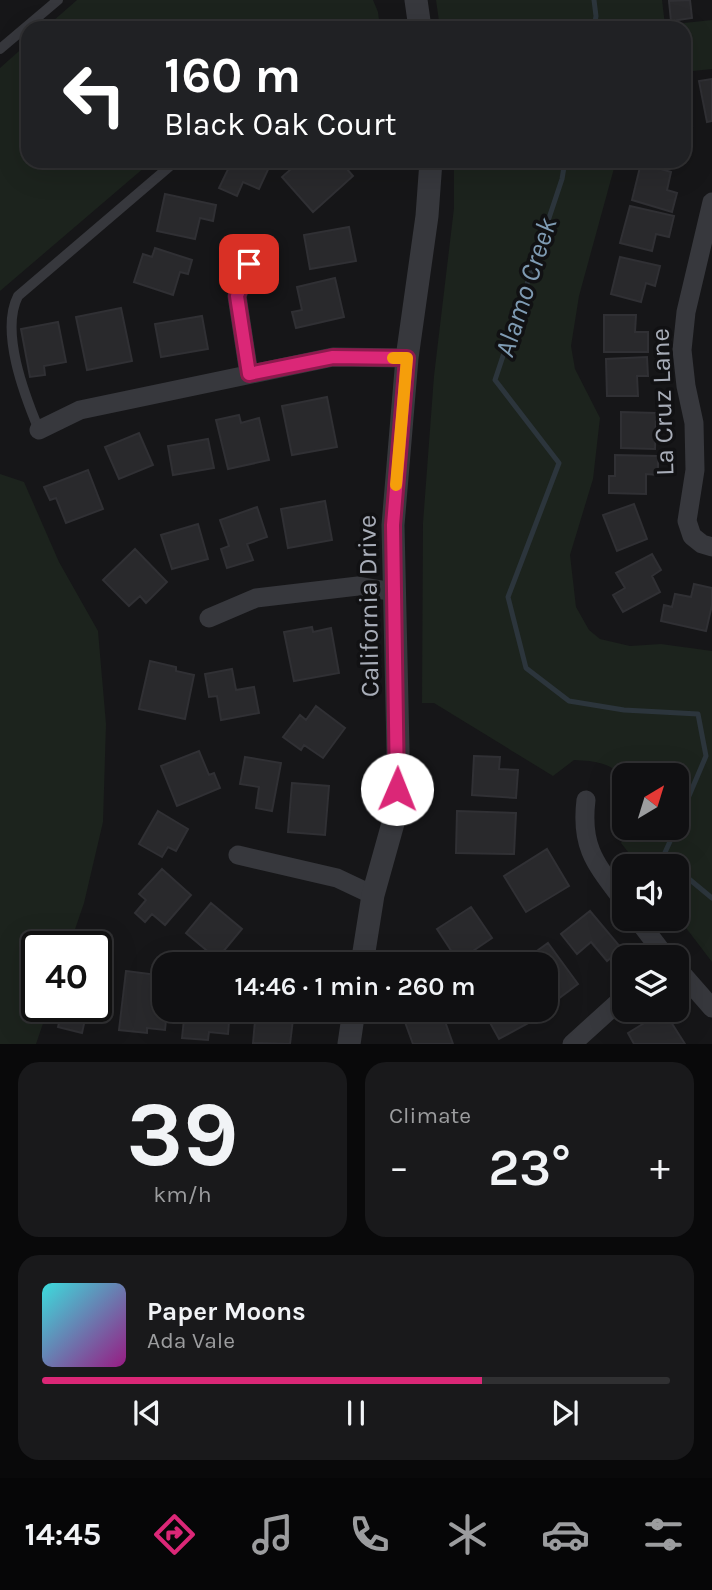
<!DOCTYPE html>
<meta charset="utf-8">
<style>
body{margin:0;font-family:Karla,sans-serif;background:#19191b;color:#f1f3f6;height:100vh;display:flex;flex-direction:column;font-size:26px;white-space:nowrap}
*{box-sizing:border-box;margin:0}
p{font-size:23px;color:#9c9d9f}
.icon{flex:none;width:38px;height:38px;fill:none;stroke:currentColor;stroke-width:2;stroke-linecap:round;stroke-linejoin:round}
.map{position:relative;height:1044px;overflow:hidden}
.details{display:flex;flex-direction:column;gap:18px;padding:18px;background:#09090a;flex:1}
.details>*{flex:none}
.top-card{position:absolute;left:21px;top:21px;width:670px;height:147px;border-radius:21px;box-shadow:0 7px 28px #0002,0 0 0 2px #303032;background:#202124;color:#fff;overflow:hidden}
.needle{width:46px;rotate:38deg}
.tools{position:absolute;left:612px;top:763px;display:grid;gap:14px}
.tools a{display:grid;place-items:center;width:77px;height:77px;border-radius:14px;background:#101012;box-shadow:0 7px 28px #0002,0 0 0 2px #303032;font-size:35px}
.speed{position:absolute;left:21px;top:931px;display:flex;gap:14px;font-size:35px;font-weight:700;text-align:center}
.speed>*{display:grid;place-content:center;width:91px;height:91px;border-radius:50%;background:#101012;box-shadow:0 7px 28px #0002,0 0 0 2px #303032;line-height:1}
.speed .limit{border:4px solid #111;border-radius:10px;background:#fff;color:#111}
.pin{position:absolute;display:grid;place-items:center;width:60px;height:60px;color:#fff;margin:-30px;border-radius:14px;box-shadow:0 4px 10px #0006}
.me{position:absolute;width:77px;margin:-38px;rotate:1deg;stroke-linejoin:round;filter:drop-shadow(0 0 5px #0008)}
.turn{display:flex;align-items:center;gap:24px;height:147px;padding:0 28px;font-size:32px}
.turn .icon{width:91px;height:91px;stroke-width:2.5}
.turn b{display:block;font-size:49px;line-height:60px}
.big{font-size:52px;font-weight:600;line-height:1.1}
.details .card{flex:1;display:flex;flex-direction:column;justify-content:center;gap:10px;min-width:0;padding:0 24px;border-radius:21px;background:#19191b}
.details .dial{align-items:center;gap:0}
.dial b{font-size:91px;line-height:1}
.song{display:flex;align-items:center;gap:21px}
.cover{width:84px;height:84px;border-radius:10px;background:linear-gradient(135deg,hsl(180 70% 55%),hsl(310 70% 35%))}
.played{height:7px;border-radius:4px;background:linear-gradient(90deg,#db2777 70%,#303032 70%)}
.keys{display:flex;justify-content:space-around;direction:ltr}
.heat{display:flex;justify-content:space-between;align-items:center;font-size:38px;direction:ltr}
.details .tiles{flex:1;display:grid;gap:18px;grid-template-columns:1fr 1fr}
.card:last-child{grid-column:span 2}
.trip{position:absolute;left:152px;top:952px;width:406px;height:70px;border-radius:21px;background:#101012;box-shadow:0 7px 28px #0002,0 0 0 2px #303032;font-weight:600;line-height:70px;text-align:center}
.dock{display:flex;height:112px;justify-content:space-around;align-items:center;background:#060607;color:#9c9d9f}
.dock .icon{width:49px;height:49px}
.dock .active{color:#db2777}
.dock b{font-size:32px;color:#f1f3f6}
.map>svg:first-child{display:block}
.green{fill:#1c231d}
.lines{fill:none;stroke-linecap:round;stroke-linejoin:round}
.stream{stroke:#2c353c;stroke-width:5}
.building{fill:#29292c;stroke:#303034;stroke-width:2}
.service{stroke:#37383d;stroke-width:10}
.minor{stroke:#37383d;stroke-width:19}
.tertiary{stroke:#37383d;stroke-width:23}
.route-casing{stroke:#8e194d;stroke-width:18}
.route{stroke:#db2777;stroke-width:12}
.slow{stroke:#f59e0b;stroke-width:12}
.labels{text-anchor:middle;stroke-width:7;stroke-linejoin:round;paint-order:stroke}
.street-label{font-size:26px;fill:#a8adb8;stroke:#111113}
.water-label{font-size:28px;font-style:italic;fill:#7f9bb3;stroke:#111113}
</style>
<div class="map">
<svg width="712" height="1044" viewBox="0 0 712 1044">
<rect width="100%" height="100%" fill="#161618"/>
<path class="green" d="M77,0H373L378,12L380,28H45Z
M436,0H662L665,25L712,20V69L684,72V28H440Z
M28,43V161H152L0,291V68Z
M454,161H616L579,296L571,346L575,369L600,418L593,479L570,555L576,607L589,630L600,639L630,646L661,644L712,651V962L677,916V866H639L621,843L628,828H677V775H625V781C613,762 594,761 574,760L553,776L434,703H422L423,523L434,376L454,208Z
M0,474L24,482L59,562L98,631L106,724L103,822L84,903L69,947H37V1006H49L36,1044H0Z"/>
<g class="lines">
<path class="stream" d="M594,28L596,16L594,0
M565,161L562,179L495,380L559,463L508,597L526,668L569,701L624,710L698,714L706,756L677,824
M674,866L663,857L676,828
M677,869L712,898"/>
</g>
<path class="building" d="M690,0L692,18L671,21L669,1Z
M712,79V121L707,122L699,81Z
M684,124L692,127L685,147L689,148L684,160Z
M232,161H272L259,189L243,182L237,196L219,188Z
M300,161H340L353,176L313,212L282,177Z
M641,163L671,172L667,190L677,193L672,212L632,200Z
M165,194L216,205L213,221L200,218L195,239L157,231Z
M630,206L674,216L669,237L656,234L652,251L620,243Z
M349,227L356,261L310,269L304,235Z
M155,248L192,260L188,274L180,272L173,295L134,282L143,254L152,257Z
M620,257L660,266L655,286L646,283L641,302L611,294Z
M335,278L344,317L296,328L292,312L302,310L297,287Z
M121,308L132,361L87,370L76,317Z
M604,315H636L635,332H648V352H604Z
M202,316L208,349L161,357L155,324Z
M58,322L66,362L44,366L45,375L30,377L21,329Z
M647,357L648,376H637L638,396H607L606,359Z
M327,397L337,447L292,455L282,406Z
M621,412L656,413L655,449L621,448Z
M239,415L241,423L259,418L269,460L228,469L216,420Z
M139,433L153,465L119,479L105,447Z
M208,439L214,468L173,475L168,446Z
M615,455L658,456V475L646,474V494L609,493V476H615Z
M88,470L103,509L66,523L56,498L50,500L44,487Z
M325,501L332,540L288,548L281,509Z
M634,504L647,539L617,551L603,515Z
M257,507L267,537L247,544L253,560L227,568L221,549L229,546L220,520Z
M198,524L208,559L172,569L161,535Z
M135,549L167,582L146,603L140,596L129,606L103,580Z
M652,554L661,570L652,576L660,592L623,612L613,595L625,588L616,573Z
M694,584L712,588V605L706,631L661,621L664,605L672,607L675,594L691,597Z
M312,627L313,632L331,628L339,673L294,681L284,632Z
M150,661L176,667V671L194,675L185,719L139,709Z
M232,669L236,690L254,687L259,713L221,720L217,696L209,697L205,674Z
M316,706L345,728L323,758L304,745L301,750L283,737L300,715L306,720Z
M199,751L209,775L214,773L220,788L177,806L161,766Z
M474,756L500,757L499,769L518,770L516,798L472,795Z
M245,757L281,763L272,811L256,808L259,787L240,784Z
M292,783L329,786L325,835L288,832Z
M158,811L188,829L176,851L168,847L162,857L139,844Z
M457,811L516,813L514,854L456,853Z
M547,849L569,886L526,912L504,876Z
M162,869L191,895L165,925L152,914L145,922L135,913L146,900L139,894Z
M211,903L242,929L217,959L186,933Z
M471,907L492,938L458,961L437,929Z
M590,911L622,949L607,961L591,942L577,954L561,934Z
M548,943L578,984L558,999L553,992L546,997V964H519Z
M126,971L158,975L157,984L164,985V1010H167L165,1030L147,1028V1033L119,1030Z
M96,985L109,987L103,1014L87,1010L82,1033L58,1027L63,1006H96Z
M185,1010H230L228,1034L209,1032L208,1040L182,1038Z
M256,1010L294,1011L290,1044L253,1043Z
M441,1010L453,1044H413L405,1022Z
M483,1010H526L532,1021L499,1039Z
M664,1011L685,1044H634L628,1033Z"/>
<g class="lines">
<path class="service" d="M0,49L58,0
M39,430C24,394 0,331 18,296L176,161"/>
<path class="minor" d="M712,202L686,312L682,350L686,386L694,423L695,470L687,521L692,536L702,544L712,547
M249,264L237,296L249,374
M39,430L80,410L333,357L407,358
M209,618L256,598L358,586L394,592
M586,800C580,849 597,865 625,903
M238,855L337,878L373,895
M637,919L666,957
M677,968L712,1008
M572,1044L625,996"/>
<path class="tertiary" d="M416,0L420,28
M362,964L373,895L397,809L398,750L393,525L407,358L427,216L431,161
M349,1044L354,1010"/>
</g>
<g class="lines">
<defs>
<path id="route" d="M249,264L237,296L249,374L333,357L407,358L393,525L397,789"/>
</defs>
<use href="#route" class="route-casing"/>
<use href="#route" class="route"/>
<path class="slow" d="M393,358H407L396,485"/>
</g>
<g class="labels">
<g class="street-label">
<text transform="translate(662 402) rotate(-92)" y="9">La Cruz Lane</text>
<text transform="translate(368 606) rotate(-91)" y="9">California Drive</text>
</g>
<g class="water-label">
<text transform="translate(525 287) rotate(-72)" y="10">Alamo Creek</text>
</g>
</g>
</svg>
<div class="tools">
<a><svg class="needle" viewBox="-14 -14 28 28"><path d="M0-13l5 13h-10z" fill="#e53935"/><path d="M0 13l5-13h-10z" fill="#9c9d9f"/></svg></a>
<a><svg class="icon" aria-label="sound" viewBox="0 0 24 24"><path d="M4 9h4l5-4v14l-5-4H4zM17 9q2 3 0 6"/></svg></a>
<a><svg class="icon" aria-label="layers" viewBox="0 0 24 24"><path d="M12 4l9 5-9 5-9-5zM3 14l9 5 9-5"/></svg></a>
</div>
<div class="speed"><div class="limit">40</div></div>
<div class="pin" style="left:249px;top:264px;background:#d93025"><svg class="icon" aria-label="arrive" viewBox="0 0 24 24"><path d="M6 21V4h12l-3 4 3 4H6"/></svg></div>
<svg class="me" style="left:397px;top:789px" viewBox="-20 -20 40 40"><circle r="19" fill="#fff"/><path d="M0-13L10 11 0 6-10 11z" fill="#db2777"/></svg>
<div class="trip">14:46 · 1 min · 260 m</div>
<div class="top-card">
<div class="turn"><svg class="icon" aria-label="left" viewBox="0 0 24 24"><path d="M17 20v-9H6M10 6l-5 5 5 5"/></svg><div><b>160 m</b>Black Oak Court</div></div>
</div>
</div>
<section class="details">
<div class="tiles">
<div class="card dial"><b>39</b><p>km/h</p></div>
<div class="card"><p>Climate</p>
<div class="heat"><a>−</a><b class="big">23°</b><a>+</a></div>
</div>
<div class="card">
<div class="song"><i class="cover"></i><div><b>Paper Moons</b><p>Ada Vale</p></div></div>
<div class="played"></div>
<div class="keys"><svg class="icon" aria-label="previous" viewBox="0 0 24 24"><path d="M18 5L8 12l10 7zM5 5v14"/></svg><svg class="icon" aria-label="pause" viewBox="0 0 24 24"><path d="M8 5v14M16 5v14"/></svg><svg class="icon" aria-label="next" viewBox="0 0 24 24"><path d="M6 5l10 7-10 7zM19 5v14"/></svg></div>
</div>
</div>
</section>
<nav class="dock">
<b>14:45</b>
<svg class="icon active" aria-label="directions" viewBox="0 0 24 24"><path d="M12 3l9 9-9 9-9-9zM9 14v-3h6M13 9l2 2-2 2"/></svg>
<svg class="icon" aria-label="music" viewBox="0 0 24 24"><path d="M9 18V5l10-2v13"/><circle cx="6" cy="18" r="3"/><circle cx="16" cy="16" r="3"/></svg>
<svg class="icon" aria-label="phone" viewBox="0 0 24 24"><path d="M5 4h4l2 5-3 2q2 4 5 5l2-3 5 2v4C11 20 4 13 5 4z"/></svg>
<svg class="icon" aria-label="climate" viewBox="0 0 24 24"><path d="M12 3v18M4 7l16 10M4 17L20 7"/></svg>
<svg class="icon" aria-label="car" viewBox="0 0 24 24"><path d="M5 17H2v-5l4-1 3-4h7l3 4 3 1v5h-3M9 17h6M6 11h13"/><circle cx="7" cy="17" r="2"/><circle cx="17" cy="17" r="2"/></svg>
<svg class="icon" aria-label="filters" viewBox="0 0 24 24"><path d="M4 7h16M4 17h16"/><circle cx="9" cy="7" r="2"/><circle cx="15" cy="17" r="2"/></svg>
</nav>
